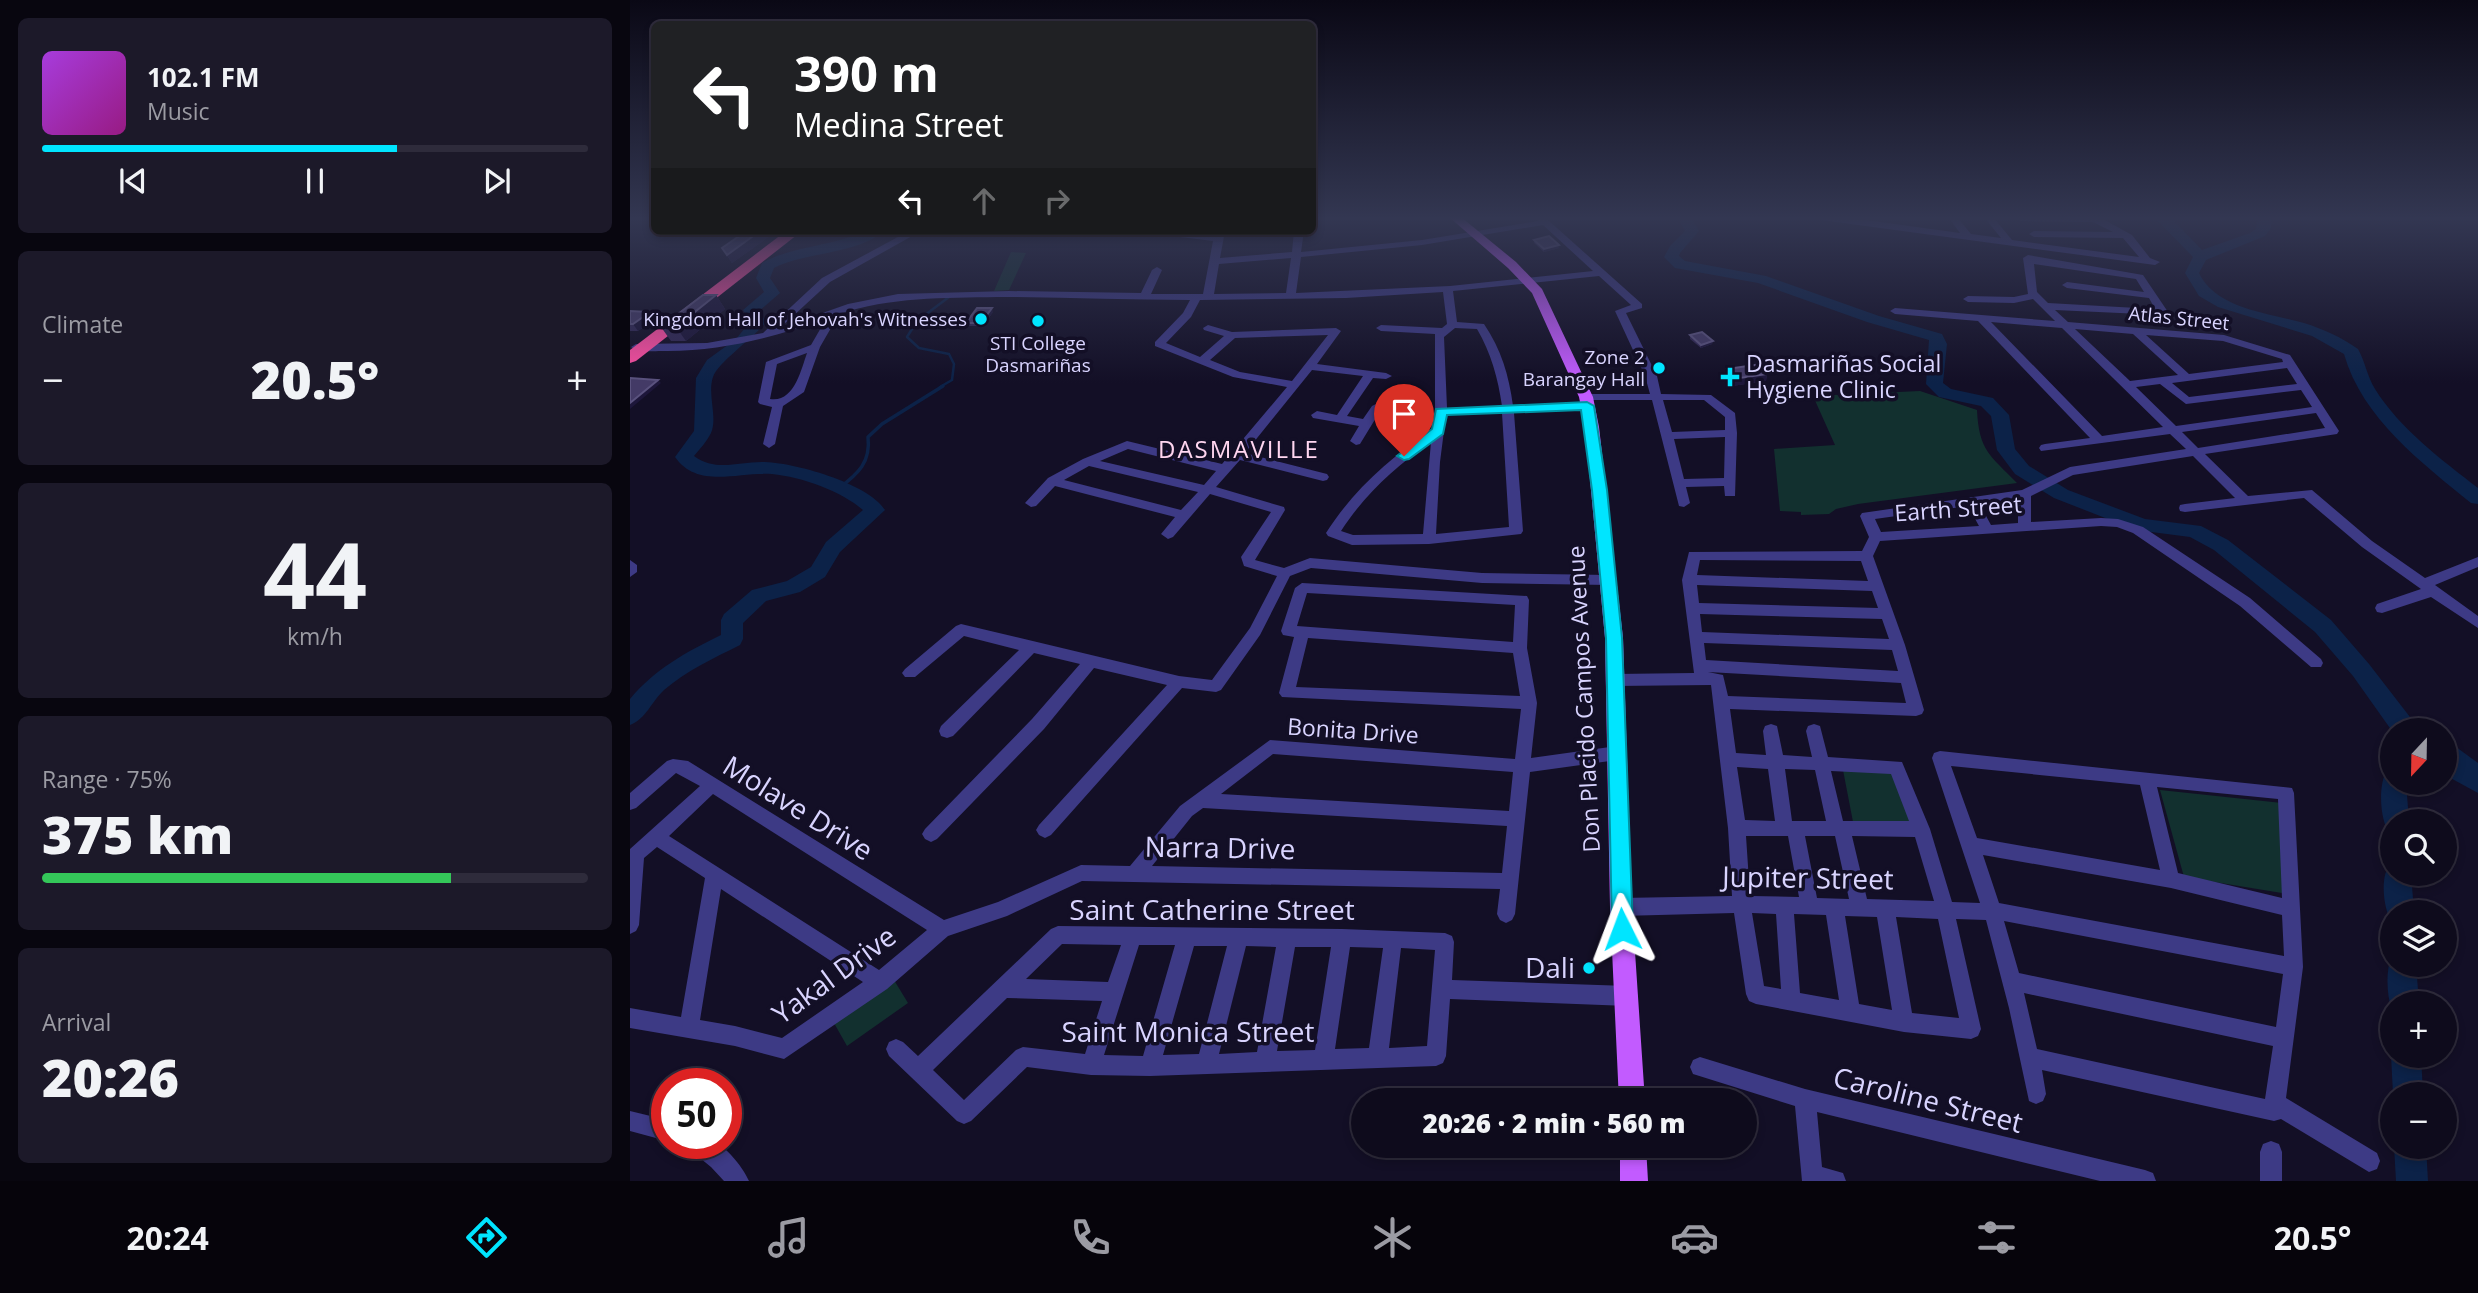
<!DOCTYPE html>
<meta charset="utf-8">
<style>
body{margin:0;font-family:"Open Sans",sans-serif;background:#1c1929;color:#f1f3f6;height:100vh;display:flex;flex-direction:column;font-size:26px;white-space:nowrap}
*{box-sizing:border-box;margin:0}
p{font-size:23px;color:#9b9ba3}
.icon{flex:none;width:38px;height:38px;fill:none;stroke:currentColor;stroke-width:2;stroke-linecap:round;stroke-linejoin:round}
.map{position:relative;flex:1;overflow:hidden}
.details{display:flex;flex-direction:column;gap:18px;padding:18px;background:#08060f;width:630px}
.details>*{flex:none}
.hud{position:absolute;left:21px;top:21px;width:665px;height:214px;border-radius:10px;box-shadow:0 4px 10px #0003,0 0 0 2px #2e2b3b;background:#202124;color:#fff;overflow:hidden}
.needle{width:46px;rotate:202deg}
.controls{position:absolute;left:1750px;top:718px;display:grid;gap:14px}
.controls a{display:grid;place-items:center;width:77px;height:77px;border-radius:50%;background:#0e0b1c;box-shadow:0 4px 10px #0003,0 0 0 2px #2e2b3b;font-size:35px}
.speed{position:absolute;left:21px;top:1068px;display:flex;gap:14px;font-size:35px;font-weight:700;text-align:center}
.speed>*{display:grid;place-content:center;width:91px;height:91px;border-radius:50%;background:#0e0b1c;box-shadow:0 4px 10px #0003,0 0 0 2px #2e2b3b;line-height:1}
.speed .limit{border:10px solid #d22;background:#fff;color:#111}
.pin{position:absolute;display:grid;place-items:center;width:60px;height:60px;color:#fff;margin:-72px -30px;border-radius:50% 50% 50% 0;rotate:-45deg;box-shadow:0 0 7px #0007}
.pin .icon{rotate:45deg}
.me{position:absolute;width:77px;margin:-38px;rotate:357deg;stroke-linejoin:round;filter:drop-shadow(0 0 5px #0008)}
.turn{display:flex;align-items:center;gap:24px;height:147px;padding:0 28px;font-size:32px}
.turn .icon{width:91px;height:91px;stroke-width:2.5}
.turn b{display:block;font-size:49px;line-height:60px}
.lanes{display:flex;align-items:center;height:66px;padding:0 28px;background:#0003;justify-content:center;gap:35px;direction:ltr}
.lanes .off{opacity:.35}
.big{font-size:52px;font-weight:800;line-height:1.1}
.details .widget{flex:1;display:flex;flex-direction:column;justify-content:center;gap:10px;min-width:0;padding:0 24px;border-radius:10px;background:#1c1929}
.details .dial{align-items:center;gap:0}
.dial b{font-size:91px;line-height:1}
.song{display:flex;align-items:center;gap:21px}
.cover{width:84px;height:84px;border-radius:10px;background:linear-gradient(135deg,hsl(280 70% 55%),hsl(310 70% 35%))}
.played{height:7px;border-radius:4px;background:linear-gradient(90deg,#00e5ff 65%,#2e2b3b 65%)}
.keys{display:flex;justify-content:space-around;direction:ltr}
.heat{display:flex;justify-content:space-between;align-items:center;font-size:38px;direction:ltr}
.charge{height:10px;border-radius:5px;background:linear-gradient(90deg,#34c759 75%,#2e2b3b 0)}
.trip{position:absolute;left:721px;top:1088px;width:406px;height:70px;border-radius:35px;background:#0e0b1c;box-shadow:0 4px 10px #0003,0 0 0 2px #2e2b3b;font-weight:800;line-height:70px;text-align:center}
.menu{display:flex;height:112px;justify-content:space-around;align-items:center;background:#06040b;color:#9b9ba3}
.menu .icon{width:49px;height:49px}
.menu .selected{color:#00e5ff}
.menu b{font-size:32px;color:#f1f3f6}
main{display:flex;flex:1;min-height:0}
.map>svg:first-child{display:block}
.green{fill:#12302f}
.water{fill:#0c2248}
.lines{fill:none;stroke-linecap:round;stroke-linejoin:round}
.stream-far1{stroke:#0c2248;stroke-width:2.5}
.stream{stroke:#0c2248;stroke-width:3.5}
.river{fill:#0c2248;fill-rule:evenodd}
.minor{fill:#3d3a85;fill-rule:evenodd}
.major{fill:#c25bff;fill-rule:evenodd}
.highway{fill:#ff4fa3;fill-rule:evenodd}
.wall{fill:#312854}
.shaded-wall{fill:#1d163a}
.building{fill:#433a66;stroke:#5a527e;stroke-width:2}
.route{fill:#00e5ff;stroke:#0095a6;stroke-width:2}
.poi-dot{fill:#00e5ff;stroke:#130f26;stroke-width:2.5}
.labels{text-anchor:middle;stroke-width:7;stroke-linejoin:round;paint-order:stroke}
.far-street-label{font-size:19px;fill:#d9d4ff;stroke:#130f26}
.far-poi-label{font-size:19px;fill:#d9d4ff;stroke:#130f26;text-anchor:end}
.poi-label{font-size:23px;fill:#d9d4ff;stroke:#130f26;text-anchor:start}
.street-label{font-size:23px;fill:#d9d4ff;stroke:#130f26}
.neighbourhood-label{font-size:24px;letter-spacing:2px;fill:#ffd6f0;stroke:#130f26}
.near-street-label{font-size:28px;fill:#d9d4ff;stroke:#130f26}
.near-poi-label{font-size:28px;fill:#d9d4ff;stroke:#130f26;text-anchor:end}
</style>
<main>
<section class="details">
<div class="widget">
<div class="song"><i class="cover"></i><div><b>102.1 FM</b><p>Music</p></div></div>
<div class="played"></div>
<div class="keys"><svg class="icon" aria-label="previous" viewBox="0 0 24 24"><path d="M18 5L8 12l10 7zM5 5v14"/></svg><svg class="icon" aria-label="pause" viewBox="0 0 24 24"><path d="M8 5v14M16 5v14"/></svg><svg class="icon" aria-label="next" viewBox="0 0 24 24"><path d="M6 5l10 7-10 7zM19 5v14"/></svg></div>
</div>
<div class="widget"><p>Climate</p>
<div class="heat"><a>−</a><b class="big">20.5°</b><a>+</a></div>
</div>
<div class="widget dial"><b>44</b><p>km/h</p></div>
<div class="widget"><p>Range · 75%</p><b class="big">375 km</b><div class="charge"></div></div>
<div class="widget"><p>Arrival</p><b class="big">20:26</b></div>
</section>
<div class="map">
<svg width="1848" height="1181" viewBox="0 0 1848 1181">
<rect width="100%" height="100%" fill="#130f26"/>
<path class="green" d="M381,252L396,253L379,290L364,291Z
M1290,391L1347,410C1349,451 1360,455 1387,483L1228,504L1206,509L1199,514L1171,515V512L1150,511L1144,449L1205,445L1183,396Z
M1213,770L1262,771L1285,827H1224Z
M1530,790L1652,803L1658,894L1554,877Z
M264,980L278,1003L217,1046L204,1023Z"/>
<path class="water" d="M1815,739L1848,763V793L1815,775Z"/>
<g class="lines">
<path class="stream-far1" d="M310,387L322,380L324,364L319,354L289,348L277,337L287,321L319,297"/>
<path class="stream" d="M209,488C228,474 241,462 238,437L252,424L313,386"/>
<path class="river" d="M1047,217H1061L1069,231L1050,253L1049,256L1055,261L1136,276L1249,316L1312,334L1317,344L1313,383L1321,389L1363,398L1379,415L1385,449L1399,466L1438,490L1515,519L1571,526L1598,540L1701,620L1739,664L1790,730L1762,731L1723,676L1685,632L1584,550L1560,537L1506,530L1424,498L1385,474L1367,450L1361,416L1351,406L1309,397L1296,384L1299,340L1237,322L1128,283L1045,268L1034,257L1040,246L1055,231Z
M1524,217H1540L1572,250L1620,233L1626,229L1628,217H1642L1641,228L1635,236L1576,260L1569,273C1586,309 1639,313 1674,323C1693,329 1711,337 1728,349C1735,361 1737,376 1745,389C1770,429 1812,460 1848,488V504L1841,503C1792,463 1732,418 1714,354L1682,336L1588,307L1569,296L1555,273L1563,257Z
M235,231H253C230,254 174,252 144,268L140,278L150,293L129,311L136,322C124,338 88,362 83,377C77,394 88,417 81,433C77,441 70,449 64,456C86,472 107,462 132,462C163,462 238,483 255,510L210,552L195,577L170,592L136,601L113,623V639L110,645C84,658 56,671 34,690C22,701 16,719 0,725V699C25,669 56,652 91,635V620L94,614L122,590L157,581L181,567L196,542L233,510C211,491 172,477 142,474C110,471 68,490 45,457L64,431L66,378L77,360L106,339L120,322L113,310L134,292L126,278L132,263C164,245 202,247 235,231Z
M1762,772V782H1776L1779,821H1762V831L1757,829C1750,815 1749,788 1755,774Z
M1762,863V873H1781L1784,912H1762V922C1753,910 1749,872 1762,863Z
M1762,954V964H1786L1789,1003H1762V1010C1756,994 1756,969 1762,954Z
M1762,1052V1055H1791L1793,1094H1763L1761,1055Z
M1764,1146H1796L1798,1181H1766Z"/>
<path class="minor" d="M905,217H915L918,220L1012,304V308L996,313L1027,376L1031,394L1081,395L1105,413L1107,433L1105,496H1095L1094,486L1056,487L1060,503L1054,507L1049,506L1022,400H956L950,397L956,394H1020L1015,376L985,311L1001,305L969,276L823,291L827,322L854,324C871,349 879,375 883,406L957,402L963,406L957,410L884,413L893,531L891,534L799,544L722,545L698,536L696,533C724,489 760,458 803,429L805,412V334L751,331L746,328L751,325L812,328L817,324L813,292L716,298L570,300L561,317L536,343L570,357L594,336L574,330L573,328L578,325L602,332L706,328L711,331L687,364L756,373L762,376L756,379L743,378L717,416L733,419L742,406L746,404L752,408L730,444L726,445L720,441L729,426L683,418L681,415L687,411L707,415L733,376L682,370L615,453L697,474L699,477L697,480L693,481L610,460L586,487L654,507L655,510L625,560L654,568L680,558L852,573L979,575L986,580L979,585L852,583L681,568L660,576L630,635L591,690L586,692L552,688L421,835L415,838L409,835L406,830L409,825L537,685L464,668L414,729L307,839L301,842L295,839L292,834L295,829L402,719L450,664L404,653L323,736L317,738L311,736L309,731L311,726L389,650L334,636L285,677H275L272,673L275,669L326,626L331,624L549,676L582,680L620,628L647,576L614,566L611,557L641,512L580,494L543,537L538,539L531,534L545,517L425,486L406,506L401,507L395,503L418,478L453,459L497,441L592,464L657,387L603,377L525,346V342L553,313L560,300C496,300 432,297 367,297C314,298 260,297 209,314L190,347L174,392L153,406L145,444L139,448L133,444L142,407L130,404L128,402L136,362L181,345L196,319C142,338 89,352 32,351C22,351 8,353 1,347L6,344L77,343L133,333L192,278L279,231H291L200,282L150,328L218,304L268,294L379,291L511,293L522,270L527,267L532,270L521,294H573L583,241L526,234L521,231H547L584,236L585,231H595L590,258L662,252L664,231H674L671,252L792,240L908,221ZM913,225L963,271L820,286L666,293L671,257L792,245ZM661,258L656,293L584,294L589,264ZM825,328L847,329C861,353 868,378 872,406L817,408L814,337ZM698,335L662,381L610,372L580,360L605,338ZM177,353C171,370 164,403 140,399L147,364ZM1033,400H1074L1095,417V430L1042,432ZM872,413L879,527L806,534L810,462L816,415ZM1095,437L1094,478L1054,479L1044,439ZM801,442L793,534L723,535L711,531C735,494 765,467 801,442ZM498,449L586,471L574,485L470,461ZM459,466L568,492L551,510L434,480Z
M1187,217H1214L1330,233L1318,217H1327L1341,234L1371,238L1354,217H1363L1382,240L1509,257L1493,238L1404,237L1399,234L1404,231L1483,232L1463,222L1391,221L1386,218L1469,217L1502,235L1520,258L1530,262L1525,265L1191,220Z
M1398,255L1513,275L1538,312L1533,315L1425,310L1438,322L1594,335L1660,355L1709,431L1707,434L1575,454L1618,496L1682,490L1742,541L1795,578L1848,557V567L1805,585L1848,616V628L1801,597L1752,613L1747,612L1745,608L1747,604L1791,589L1732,547L1674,498L1555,512L1550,511L1549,508L1550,505L1555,504L1605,498L1563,456L1443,475L1401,496V522L1471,518L1488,519L1513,527L1620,598L1691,659L1693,663L1691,667H1681L1610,606L1503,533L1487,527L1471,526L1250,541L1243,556L1275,645L1294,710L1292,714L1286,716L1100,709L1106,753L1136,755L1133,731L1135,726L1141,724L1147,726L1153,755L1182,757L1176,731L1178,726L1184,724L1190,726L1198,757L1272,762L1300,829L1322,902L1350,903L1302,758L1304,753L1310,751L1662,788L1664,793L1673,967L1656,1098L1747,1153L1750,1161L1747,1169L1739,1172L1651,1119L1644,1121L1412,1070L1416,1094L1413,1101L1406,1104L1399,1101L1379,1008L1356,920L1326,919L1351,1029L1348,1036L1341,1039L1274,1032L1126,1004L1119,1001L1116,994L1104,913L991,916L985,913L982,907L985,901L991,898L1102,896L1098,828L1081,685L985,686L980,684L977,680L980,676L985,674L1064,673L1052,580L1059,552L1232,551L1239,537L1230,516L1232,513L1392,490L1440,467L1556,449L1540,434L1411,451L1409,448L1411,445L1415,444L1460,438L1348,321L1265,314L1260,311L1265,308L1425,321L1403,299L1384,303L1338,302L1333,299L1338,296L1384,297L1398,294L1393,258ZM1404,264L1506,279L1514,292L1437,282L1432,285L1437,288L1519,298L1525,309L1418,303L1407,292ZM1361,322L1432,328L1533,427L1472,436ZM1445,329L1503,334L1548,375L1500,381ZM1516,335L1593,341L1652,359L1653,362L1559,374ZM1657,368L1667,384L1559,397L1542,383ZM1530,384L1556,404L1671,390L1682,407L1546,426L1506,387ZM1686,413L1695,428L1568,448L1552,432ZM1388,499V523L1361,525L1350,505ZM1338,506L1349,526L1251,532L1245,519ZM1070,560L1231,561L1238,581L1067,575ZM1067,585L1242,591L1248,608L1069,603ZM1070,614L1252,619L1259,639L1072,632ZM1074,643L1262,650L1268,671L1076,660ZM1078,672L1271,683L1276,703L1098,696L1093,675ZM1321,766L1510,785L1530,870L1347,838ZM1107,767L1138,769L1145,821L1115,820ZM1155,769L1185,770L1196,821H1162ZM1201,771L1261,774L1279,821H1213ZM1527,787L1648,799L1652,898L1548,873ZM1116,836H1158L1169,897L1120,896ZM1175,836H1205L1219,899L1187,898ZM1222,836L1285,837L1304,901L1237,899ZM1353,855L1541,888L1652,915L1654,956L1369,903ZM1122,913L1146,914L1151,989L1134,986ZM1164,914L1196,915L1209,1000L1170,993ZM1215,916L1247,917L1262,1010L1229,1004ZM1266,917L1308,919L1329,1018L1282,1013ZM1374,921L1653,974L1646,1027L1389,973ZM1394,993L1643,1046L1635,1099L1407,1049Z
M0,560L7,565V572L0,577Z
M672,583L897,596L899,600L897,648L907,703L901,758L987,746L993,748L995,753L993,758L987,760L900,772L885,914L882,920L876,923L870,920L867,914L870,889L452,881L377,916L318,936L257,989L154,1059L105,1046L0,1028V1008L51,1017L75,878L27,847L14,858L9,925L6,931L0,934V849L70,786L46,773L6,808L0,810V793L37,761L43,759L58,761L314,920L368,902L451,865L500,866L550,806L640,740L885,759L891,709L652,697L649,693L664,637L653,635L651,631L665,588ZM677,593L885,605L883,642L667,626ZM678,638L883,653L890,696L666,687ZM643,754L883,772L879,811L591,794ZM83,794L297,930L249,970L39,836ZM573,808L877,826L872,873L522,866L562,816ZM91,889L233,982L152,1038L105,1026L70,1020Z
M428,926L712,929L815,933L822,936L824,942L822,980L998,986L1005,989L1008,996L1005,1003L998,1006L820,999L816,1056L813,1063L806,1066L520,1076L461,1075L397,1067L341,1121L334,1124L327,1121L259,1056L256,1049L259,1042L266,1039L273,1042L288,1056L421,929ZM432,944L491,945L478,982L396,979ZM509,945H545L513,1056L474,1055ZM564,946H597L569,1054L533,1055ZM616,946L646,947L627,1052L589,1054ZM665,947H701L685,1050L647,1051ZM720,947L753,948L739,1048L705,1049ZM771,948L805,950L797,1046L759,1048ZM377,998L472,1001L455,1054L393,1047L386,1050L334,1100L303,1070Z
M1070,1057L1175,1089L1515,1170L1523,1173L1526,1181H1470L1187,1112L1192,1167L1213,1173L1216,1181H1172L1165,1106L1063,1074L1060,1067L1063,1060Z
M0,1111L37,1120V1141L0,1131Z
M1641,1141L1649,1144L1652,1152V1181H1630V1152L1633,1144Z
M57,1143C65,1143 78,1140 85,1143C98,1148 114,1169 119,1181H94L81,1167L60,1150Z"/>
<path class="major" d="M819,217H831L886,262L912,289L963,397L969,427L993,638L1002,907L1015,1101H989L980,907L975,638L955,427L949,397L902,293L878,268Z
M990,1146H1016L1018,1181H990Z"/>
<path class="highway" d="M156,231H172L6,361L0,363V350Z"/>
</g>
<path class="wall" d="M102,231H143L144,233L102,263L92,248L106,238Z
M904,240L929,245V248L914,252L904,243Z
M86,295L95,309L56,341H41L31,327Z
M0,311L20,312L25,319L8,331H0Z
M363,312L353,326H338L336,323Z
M1060,335L1083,341L1082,344L1071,348L1060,339Z
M1097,369L1137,374L1136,381L1102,386L1096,376Z"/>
<path class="shaded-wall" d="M130,231H143L144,233L102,263L97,255Z
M929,245V248L914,252V249Z
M86,295L95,309L56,341L46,327Z
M362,308L363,312L353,326L351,323Z
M20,312L25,319L8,331L3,324Z
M1083,341L1082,344L1071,348V345Z
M1137,374L1136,381L1102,386L1103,379Z
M28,380L31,383L0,409V403Z"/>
<path class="building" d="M104,231H130L97,255L92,248L115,232Z
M919,236L929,245L914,249L904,240Z
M73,295H86L46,327H31Z
M347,308H362L351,323H336Z
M0,311L20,312L3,324H0Z
M1072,332L1083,341L1071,345L1060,335Z
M1131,364L1137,374L1103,379L1097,369Z
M0,378L28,380L0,403Z"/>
<linearGradient id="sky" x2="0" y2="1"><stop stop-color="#0a0815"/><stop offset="0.57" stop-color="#333752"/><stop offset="1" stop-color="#333752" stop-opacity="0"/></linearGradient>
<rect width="1848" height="383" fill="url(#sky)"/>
<path class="route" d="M957,402L964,406L977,490L992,638L1003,929L1000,936L992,939L985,936L982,929L976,638L962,490L951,410L817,415L813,434L779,459L774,460L767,456L802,429L806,409Z"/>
<g class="poi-dot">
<circle cx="351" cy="319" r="7"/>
<circle cx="408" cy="321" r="7"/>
<circle cx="1029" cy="368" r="7"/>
<path d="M1096.5 366.5h7v7h7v7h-7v7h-7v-7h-7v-7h7z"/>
<circle cx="959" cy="968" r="7"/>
</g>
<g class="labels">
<g class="far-street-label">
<text transform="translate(1549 318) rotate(6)" y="7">Atlas Street</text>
</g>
<g class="far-poi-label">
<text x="337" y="326">Kingdom Hall of Jehovah's Witnesses</text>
<text x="408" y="350" text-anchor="middle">STI College<tspan x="408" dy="22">Dasmariñas</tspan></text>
<text x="1015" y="364">Zone 2<tspan x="1015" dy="22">Barangay Hall</tspan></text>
</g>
<g class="poi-label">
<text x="1116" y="372">Dasmariñas Social<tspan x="1116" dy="26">Hygiene Clinic</tspan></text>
</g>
<g class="street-label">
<text transform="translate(1328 509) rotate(-4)" y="8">Earth Street</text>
<text transform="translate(954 699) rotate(-93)" y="8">Don Placido Campos Avenue</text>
<text transform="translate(723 731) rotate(4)" y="8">Bonita Drive</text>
</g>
<g class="neighbourhood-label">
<text x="609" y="458">DASMAVILLE</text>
</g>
<g class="near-street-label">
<text transform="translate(168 808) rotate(32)" y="10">Molave Drive</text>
<text transform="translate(590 848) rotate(1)" y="10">Narra Drive</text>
<text transform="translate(1178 878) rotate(1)" y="10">Jupiter Street</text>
<text x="582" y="920">Saint Catherine Street</text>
<text transform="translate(204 975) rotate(-36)" y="10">Yakal Drive</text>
<text x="558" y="1042">Saint Monica Street</text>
<text transform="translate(1298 1100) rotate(14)" y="10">Caroline Street</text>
</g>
<g class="near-poi-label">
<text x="945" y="978">Dali</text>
</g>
</g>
</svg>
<div class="controls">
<a><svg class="needle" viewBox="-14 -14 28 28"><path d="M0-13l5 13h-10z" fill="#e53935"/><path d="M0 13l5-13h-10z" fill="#9b9ba3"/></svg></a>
<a><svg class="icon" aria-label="search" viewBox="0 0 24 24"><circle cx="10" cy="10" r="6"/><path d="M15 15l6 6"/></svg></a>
<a><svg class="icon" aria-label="layers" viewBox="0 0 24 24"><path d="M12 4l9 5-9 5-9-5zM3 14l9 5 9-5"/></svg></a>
<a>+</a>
<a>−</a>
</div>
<div class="speed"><div class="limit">50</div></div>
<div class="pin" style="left:774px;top:456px;background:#d93025"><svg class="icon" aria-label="arrive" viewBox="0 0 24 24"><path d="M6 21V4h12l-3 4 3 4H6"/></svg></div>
<svg class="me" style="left:992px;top:929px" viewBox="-20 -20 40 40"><path d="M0-17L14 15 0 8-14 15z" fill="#00e5ff" stroke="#fff" stroke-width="4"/></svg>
<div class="trip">20:26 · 2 min · 560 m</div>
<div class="hud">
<div class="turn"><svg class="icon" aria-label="left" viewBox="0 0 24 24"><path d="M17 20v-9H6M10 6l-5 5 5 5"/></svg><div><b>390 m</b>Medina Street</div></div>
<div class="lanes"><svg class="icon" aria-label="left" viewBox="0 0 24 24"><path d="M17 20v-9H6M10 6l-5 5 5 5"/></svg><svg class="icon off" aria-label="ahead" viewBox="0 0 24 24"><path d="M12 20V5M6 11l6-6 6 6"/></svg><svg class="icon off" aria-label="right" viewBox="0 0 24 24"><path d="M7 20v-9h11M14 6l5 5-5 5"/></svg></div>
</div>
</div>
</main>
<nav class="menu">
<b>20:24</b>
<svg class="icon selected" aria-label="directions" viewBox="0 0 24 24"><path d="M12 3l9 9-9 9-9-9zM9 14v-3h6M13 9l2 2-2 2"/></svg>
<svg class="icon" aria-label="music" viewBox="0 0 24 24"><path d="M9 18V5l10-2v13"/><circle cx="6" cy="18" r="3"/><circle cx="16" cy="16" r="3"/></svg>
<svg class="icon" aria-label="phone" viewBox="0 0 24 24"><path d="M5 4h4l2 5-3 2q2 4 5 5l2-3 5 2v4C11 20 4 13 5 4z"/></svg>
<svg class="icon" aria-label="climate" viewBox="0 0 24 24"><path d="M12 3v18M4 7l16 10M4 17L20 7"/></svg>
<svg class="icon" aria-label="car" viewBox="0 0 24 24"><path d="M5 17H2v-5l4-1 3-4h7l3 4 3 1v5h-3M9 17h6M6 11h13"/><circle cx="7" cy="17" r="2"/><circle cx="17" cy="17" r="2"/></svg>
<svg class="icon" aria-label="filters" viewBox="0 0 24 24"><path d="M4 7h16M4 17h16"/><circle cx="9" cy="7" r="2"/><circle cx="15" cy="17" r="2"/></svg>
<b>20.5°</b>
</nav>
